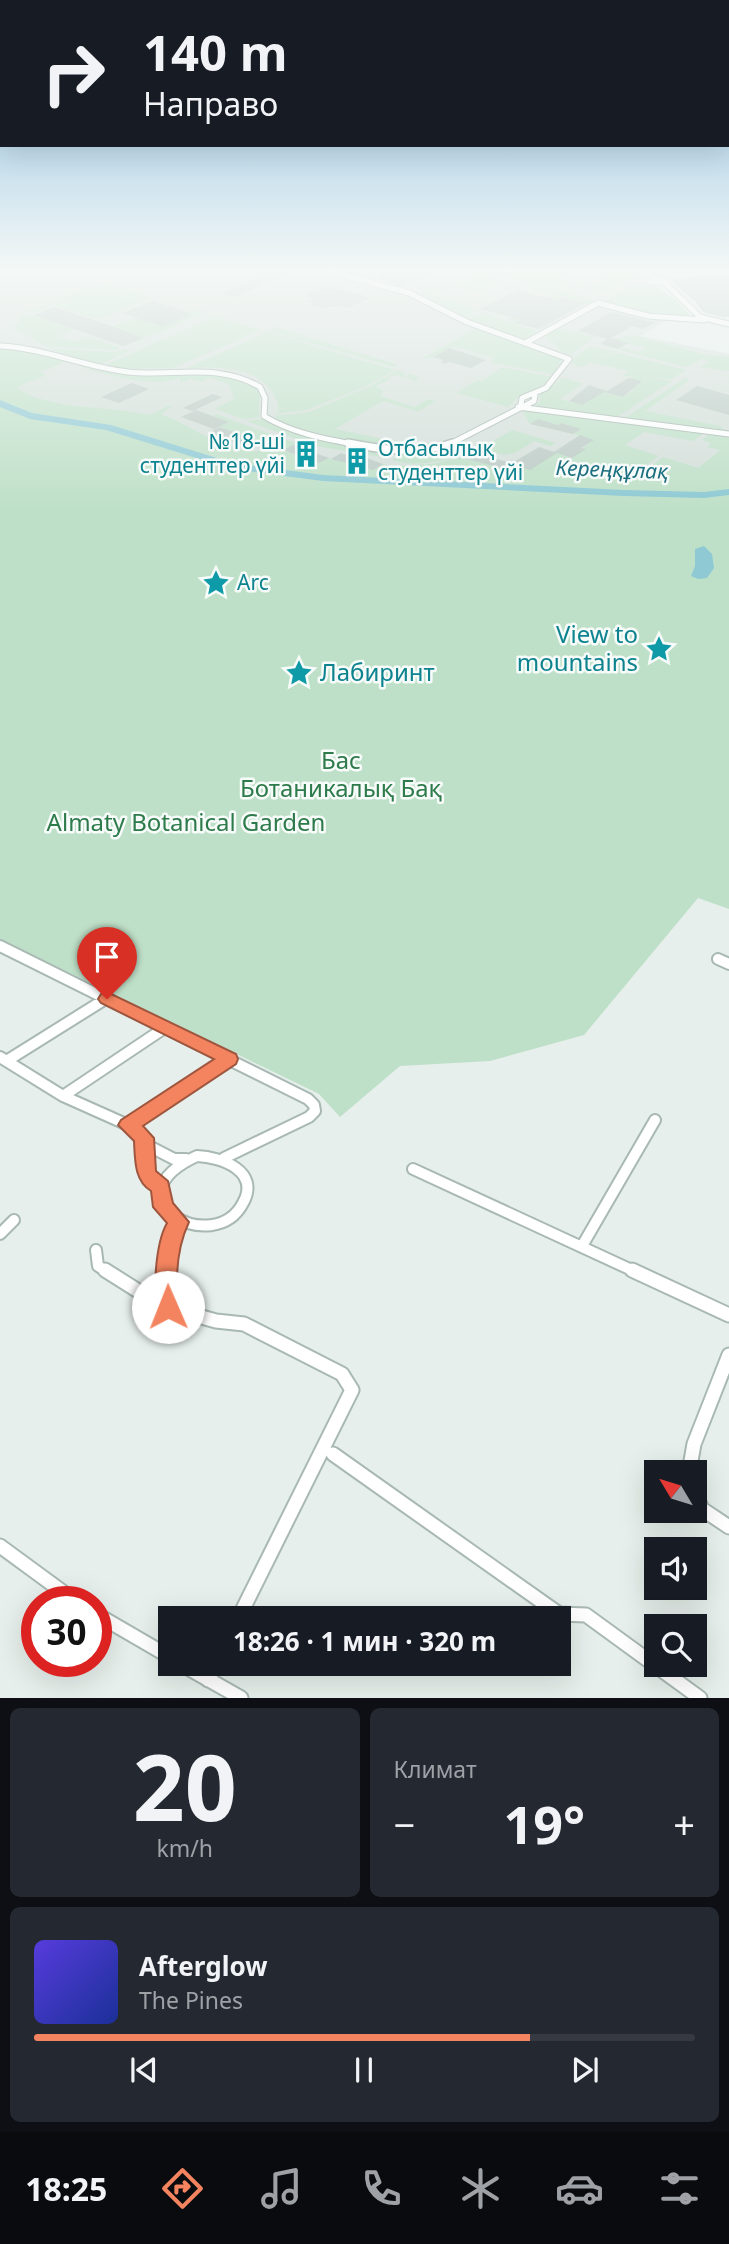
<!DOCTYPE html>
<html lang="ru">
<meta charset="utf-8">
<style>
body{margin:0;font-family:"Noto Sans",sans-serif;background:#242831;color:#f1f3f6;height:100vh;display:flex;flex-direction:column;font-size:26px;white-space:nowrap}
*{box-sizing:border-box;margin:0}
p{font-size:23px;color:#9ea1a6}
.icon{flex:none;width:38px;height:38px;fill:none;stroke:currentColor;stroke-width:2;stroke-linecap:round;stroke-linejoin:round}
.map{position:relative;height:1698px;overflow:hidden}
.side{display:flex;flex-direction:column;gap:10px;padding:10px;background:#0d0f14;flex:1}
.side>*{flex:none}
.guide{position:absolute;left:0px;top:0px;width:730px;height:147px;box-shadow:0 7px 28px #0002;background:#171b24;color:#f1f3f6;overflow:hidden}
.needle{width:46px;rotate:308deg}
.controls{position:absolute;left:644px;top:1460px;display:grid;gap:14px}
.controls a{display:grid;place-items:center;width:63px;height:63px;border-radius:0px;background:#171b24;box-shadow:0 7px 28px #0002;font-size:35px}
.speed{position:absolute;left:21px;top:1586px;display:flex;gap:14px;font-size:35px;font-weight:700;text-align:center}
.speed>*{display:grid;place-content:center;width:91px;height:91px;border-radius:50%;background:#171b24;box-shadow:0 7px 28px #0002;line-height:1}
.speed .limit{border:10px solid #d22;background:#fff;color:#111}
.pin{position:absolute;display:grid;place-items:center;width:60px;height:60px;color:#fff;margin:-72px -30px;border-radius:50% 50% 50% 0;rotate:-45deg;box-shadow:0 0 7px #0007}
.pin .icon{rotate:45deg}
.me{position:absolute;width:77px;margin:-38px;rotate:359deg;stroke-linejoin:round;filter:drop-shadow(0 0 5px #0008)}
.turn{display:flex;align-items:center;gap:24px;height:147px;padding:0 28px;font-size:32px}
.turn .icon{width:91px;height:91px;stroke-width:2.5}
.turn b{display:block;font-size:49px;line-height:60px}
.big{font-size:52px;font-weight:700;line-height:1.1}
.side .card{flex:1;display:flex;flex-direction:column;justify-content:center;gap:10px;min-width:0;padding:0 24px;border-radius:10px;background:#242831}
.side .dial{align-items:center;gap:0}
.dial b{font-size:91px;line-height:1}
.song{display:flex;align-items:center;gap:21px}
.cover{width:84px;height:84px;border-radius:10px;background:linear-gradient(135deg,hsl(250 70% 55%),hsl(230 70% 35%))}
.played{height:7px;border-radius:4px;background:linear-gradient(90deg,#f4845f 75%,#363941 75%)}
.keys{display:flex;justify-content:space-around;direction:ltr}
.heat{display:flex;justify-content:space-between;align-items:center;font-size:38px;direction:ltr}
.side .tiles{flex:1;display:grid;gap:10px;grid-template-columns:1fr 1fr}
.card:last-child{grid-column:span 2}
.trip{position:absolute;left:158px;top:1606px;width:413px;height:70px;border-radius:0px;background:#171b24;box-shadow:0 7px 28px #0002;font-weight:700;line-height:70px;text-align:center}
.tabs{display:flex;height:112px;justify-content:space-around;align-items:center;background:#090b0e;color:#9ea1a6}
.tabs .icon{width:49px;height:49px}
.tabs .current{color:#f4845f}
.tabs b{font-size:32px;color:#f1f3f6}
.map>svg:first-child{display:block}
.built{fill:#d4dfda}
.green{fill:#bfe0c8}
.water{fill:#8ec9d4}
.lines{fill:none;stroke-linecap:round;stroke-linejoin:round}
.river{fill:#8ec9d4;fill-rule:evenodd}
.building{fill:#bbcac4}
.minor-far3-casing{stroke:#a8b8b2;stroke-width:7}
.minor-far2-casing{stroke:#a8b8b2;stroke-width:10}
.minor-far1-casing{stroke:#a8b8b2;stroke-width:14}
.minor-casing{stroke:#a8b8b2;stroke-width:17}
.minor-far3{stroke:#fff;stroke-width:5}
.minor-far2{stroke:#fff;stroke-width:7}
.minor-far1{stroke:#fff;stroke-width:10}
.minor{stroke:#fff;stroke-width:13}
.route{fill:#f4845f;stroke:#9f563e;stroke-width:2}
.labels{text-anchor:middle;stroke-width:5;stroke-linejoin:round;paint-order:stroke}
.far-culture-label{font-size:21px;fill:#0d838f;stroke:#f7fbf9;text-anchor:start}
.far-water-label{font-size:21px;font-style:italic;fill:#1c6f80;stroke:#f7fbf9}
.culture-label{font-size:24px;fill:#0d838f;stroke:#f7fbf9;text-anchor:end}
.park-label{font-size:24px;fill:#2d7a4b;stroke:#f7fbf9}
</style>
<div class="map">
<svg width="729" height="1698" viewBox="0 0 729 1698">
<rect width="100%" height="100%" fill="#e6efeb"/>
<path class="built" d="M0,272H633L646,279L645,284L668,319L641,336L729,354V504L362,478L23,409L0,350Z"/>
<path class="green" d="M487,272H570L559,279L586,286L582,288L568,285L559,290L596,301L591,305L561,297L515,323L508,319L552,295L523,287L528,284L526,282Z
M618,272H630L638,276L607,293L587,288Z
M478,275L504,281L481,292L455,286Z
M104,282L152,297L54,301Z
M648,283L676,300L693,318L650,315L605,301L634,284Z
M439,284L448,286L434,293H427L478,310L466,319L419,295Z
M152,298L98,319L54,305L31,313H23C64,297 108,299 152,298Z
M193,309L205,313L125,346L142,337L112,327L150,312L163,327L191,316L186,313Z
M480,312L541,333L528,340L469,320Z
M20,315H34L75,329L58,336L74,342L88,337L120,348L114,350L46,346L14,328L20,320Z
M215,317L260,330L173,368L127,369L105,365Z
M275,327L398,365L394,367L268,331Z
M479,328L559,358L563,361L556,369V375L489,362L495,358L454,346L428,359L423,358Z
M556,329L595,337L571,354L564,353L546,335Z
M267,332L395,370L366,386L307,410L275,414L279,411C274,367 222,366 187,368Z
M632,335L707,355L729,357V371L700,367L709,362L702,359L686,367L620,350L624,348L639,352L646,348L610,340Z
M589,347L617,352L591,360L619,353L686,370L672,379L623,376L629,371L590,362L582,367L572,364L575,357Z
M0,348L18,349L74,362H65L41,372L46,375L17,387C46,411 111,405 148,415L168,406L172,407L161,414C192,425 240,464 272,447L265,444L278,437L297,443L284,451L319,463L329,458L373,470L383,464L391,466L432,464L460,457L503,469C519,459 536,461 552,451L572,458L593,440L573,434L580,429L561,423L558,425L538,419L530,424L523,412L526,411L703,434L693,441L644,432L625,445L659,456L645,466L649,468L663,457L698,468L720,450L707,447L711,443L702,440L710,434L729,436V909L698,898L584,1035L490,1061L400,1066L340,1117L319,1094L0,939Z
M50,349L116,352L125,349L130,351L99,365Z
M84,364L105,370L225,374L260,391L259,417L244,419L215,409L234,399L229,384L210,378L201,382L190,379L181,383L179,378C157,389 102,374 79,366Z
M501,368H505L553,377L533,392L517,398L508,407L456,393L477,380L482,381Z
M398,370L403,372L406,377H410L407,374H411L419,379L415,381L397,375L388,377L390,379L376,386L384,391L380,396L415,407L428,399L436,401L418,412L383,401L335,429L398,442L393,446C370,444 288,431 274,416L309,412L370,386Z
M634,376L672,381L617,417L531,407L540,402V395L563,378L583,384L560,399L581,405L602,389L623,397L634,390L630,388L641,381L629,378Z
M687,377L688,381L645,411L720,426L724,430L625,418Z
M217,414L272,435L260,441L219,427L228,422L212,416Z
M263,419L284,429L397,452L387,458L316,446L246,421Z
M512,430L556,443L550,446L534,441C510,457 508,458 480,449Z
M456,444L470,449C446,462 418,468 392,460L403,452Z"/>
<path class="water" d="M704,546L712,554L714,568L707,578L698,579L691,576L695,566V549Z"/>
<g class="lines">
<path class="river" d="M0,400L32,413L111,425L233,463L323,475L624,490L704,492L729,489V495L704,498L624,496L323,481L232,469L106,430L30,419L0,407Z"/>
</g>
<path class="building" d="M274,272H293L234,297L222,293Z
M381,272H433L403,286L380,280Z
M729,276V317H722L703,312L696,302L668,278Z
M327,286L360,294L369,298L348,308L340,306L322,308L310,305L315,303L308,301L314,298L306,296L308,294Z
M518,290L556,300L561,297L586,303L539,329L515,323L521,320L480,309Z
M153,301L188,312L186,313L192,315L163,327L122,313Z
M54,307L109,325L143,338L123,346L34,315Z
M612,312L647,321L655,322L643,329L632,326L611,338L628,343L618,349L600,344L607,339L578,331Z
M449,348L486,360L471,368L450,362L443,364L441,359L433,357Z
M629,378L642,381L623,397L605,392Z
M132,383L149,389L119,403L101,397Z
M589,385L606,391L582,405L569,401Z
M697,386L729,395V415L676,400Z
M212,394L222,397L193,411L183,408Z
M196,410L229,422L214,429L181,417Z
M538,419L558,425L561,423L581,429L573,434L530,424Z
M219,427L253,439L242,445L208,433Z
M580,435L594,440L581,448L586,449L572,458L557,453L530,470L512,464L504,469L460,457L469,452L512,463L539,447L554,452Z
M293,445L329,458L319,463L283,450Z
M341,453L360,459L364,457L383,464L373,470L331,459Z"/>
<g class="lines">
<defs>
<path id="minor-far3" d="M332,272L409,293L467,322L569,359L546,388L522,398L521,404
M657,279L663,280L664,282H650Z
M664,282L700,317L729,324
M527,342L598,303L648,316L704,320
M0,346C44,348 84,367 128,372C174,377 217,362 260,387L265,398L264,416C291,433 326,439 358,445
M518,407L729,434
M448,445L534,401L535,395"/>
<path id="minor-far2" d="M348,443C383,450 419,455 453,443"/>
<path id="minor-far1" d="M0,946L308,1099L314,1105L315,1111L309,1117L224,1158
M718,959L729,964
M0,1057L63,1096L128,1125L144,1138L147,1171L161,1187
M8,1060L107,998
M63,1096L166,1027
M128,1125L229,1059
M145,1144L174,1159H186
M197,1156C221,1157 261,1171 243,1203C214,1259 105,1198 197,1156Z
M413,1169L636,1272
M0,1234L14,1220
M582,1246L655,1120
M96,1250L98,1266L108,1272
M167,1272L171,1241L179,1222"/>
<path id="minor" d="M105,1270L162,1306L216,1321L244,1324L342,1374L352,1390L238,1619
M167,1270L168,1307
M632,1270L729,1315
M333,1454L559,1614L586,1615L700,1698
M689,1472L694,1444L729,1355
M695,1493L702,1509L729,1527
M0,1546L75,1601
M96,1614L170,1657
M181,1664L241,1698
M208,1680L216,1664"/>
</defs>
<use href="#minor-far3" class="minor-far3-casing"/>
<use href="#minor-far2" class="minor-far2-casing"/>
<use href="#minor-far1" class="minor-far1-casing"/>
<use href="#minor" class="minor-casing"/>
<use href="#minor-far3" class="minor-far3"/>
<use href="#minor-far2" class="minor-far2"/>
<use href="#minor-far1" class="minor-far1"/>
<use href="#minor" class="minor"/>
</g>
<linearGradient id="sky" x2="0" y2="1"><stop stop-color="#84bce0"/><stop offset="0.53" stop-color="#f4f8f6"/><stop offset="1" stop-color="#f4f8f6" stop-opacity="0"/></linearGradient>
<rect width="729" height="509" fill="url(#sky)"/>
<path class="route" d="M107,992L236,1054L238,1059L236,1064L143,1126L154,1138L156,1171L168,1181L173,1203L189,1222C181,1239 177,1261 177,1281C177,1293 181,1303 176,1314L168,1317L160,1314C151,1295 156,1242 167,1223L153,1207L151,1191C134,1181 135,1159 134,1141L118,1125L121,1120L214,1059L101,1003L98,999L101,994Z"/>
<defs>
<symbol id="building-bare" viewBox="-9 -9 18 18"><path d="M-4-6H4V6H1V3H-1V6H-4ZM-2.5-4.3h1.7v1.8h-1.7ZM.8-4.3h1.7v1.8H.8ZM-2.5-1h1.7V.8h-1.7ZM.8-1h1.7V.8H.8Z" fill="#0f9aa8" stroke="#f7fbf9" stroke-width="2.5" paint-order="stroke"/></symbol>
<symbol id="sight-bare" viewBox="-9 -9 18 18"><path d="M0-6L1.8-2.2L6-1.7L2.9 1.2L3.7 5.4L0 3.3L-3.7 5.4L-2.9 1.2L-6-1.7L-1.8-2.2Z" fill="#0f9aa8" stroke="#f7fbf9" stroke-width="2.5" paint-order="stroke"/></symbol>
</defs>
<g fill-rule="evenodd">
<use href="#building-bare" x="287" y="435" width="38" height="38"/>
<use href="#building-bare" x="338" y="442" width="38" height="38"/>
<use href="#sight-bare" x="197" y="564" width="38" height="38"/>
<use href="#sight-bare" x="640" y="630" width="38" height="38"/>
<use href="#sight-bare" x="280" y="654" width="38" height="38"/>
</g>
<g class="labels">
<g class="far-culture-label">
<text x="285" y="449" text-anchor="end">№18-ші<tspan x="285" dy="24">студенттер үйі</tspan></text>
<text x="378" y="456">Отбасылық<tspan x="378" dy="24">студенттер үйі</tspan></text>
<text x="237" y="590">Arc</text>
</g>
<g class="far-water-label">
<text transform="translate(612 470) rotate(2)" y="7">Кереңқұлақ</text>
</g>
<g class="culture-label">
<text x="638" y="643">View to<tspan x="638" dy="28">mountains</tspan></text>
<text x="320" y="681" text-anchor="start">Лабиринт</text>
</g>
<g class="park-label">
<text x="341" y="769">Бас<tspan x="341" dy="28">Ботаникалық Бақ</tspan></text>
<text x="186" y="831">Almaty Botanical Garden</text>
</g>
</g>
</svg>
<div class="controls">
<a><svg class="needle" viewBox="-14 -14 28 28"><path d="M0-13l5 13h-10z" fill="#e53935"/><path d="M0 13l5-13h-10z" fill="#9ea1a6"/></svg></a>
<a><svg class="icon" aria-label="sound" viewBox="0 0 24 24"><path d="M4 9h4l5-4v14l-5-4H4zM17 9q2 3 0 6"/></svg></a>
<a><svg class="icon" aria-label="search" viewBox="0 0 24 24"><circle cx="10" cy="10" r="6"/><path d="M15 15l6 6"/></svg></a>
</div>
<div class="speed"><div class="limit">30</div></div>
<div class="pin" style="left:107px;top:999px;background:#d93025"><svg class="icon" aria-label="arrive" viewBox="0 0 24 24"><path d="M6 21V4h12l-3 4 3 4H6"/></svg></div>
<svg class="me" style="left:168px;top:1307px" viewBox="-20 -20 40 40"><circle r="19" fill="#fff"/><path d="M0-13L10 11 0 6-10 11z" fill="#f4845f"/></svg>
<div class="trip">18:26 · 1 мин · 320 m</div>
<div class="guide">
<div class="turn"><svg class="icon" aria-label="right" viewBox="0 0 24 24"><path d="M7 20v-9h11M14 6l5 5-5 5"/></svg><div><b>140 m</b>Направо</div></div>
</div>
</div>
<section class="side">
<div class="tiles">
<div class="card dial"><b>20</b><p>km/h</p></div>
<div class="card"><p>Климат</p>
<div class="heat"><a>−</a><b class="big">19°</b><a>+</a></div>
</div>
<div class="card">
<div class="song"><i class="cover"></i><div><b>Afterglow</b><p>The Pines</p></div></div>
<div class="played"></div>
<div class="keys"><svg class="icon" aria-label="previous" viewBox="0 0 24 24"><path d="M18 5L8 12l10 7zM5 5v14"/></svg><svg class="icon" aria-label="pause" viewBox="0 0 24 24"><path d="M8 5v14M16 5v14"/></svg><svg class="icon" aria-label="next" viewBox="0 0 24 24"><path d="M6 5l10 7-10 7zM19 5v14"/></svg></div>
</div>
</div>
</section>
<nav class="tabs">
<b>18:25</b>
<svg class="icon current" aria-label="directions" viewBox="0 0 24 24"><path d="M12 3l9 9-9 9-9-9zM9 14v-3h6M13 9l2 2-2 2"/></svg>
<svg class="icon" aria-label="music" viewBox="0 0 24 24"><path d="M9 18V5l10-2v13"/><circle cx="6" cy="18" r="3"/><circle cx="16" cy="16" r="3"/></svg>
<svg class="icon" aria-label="phone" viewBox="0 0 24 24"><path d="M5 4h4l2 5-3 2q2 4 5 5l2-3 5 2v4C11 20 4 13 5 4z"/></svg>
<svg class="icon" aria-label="climate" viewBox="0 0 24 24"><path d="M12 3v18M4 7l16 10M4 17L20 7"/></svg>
<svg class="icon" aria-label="car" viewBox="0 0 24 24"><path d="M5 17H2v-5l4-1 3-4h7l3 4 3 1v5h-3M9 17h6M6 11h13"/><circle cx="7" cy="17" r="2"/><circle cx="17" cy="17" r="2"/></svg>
<svg class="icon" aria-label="filters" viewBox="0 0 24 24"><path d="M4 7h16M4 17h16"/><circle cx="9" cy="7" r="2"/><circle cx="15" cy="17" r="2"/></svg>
</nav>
